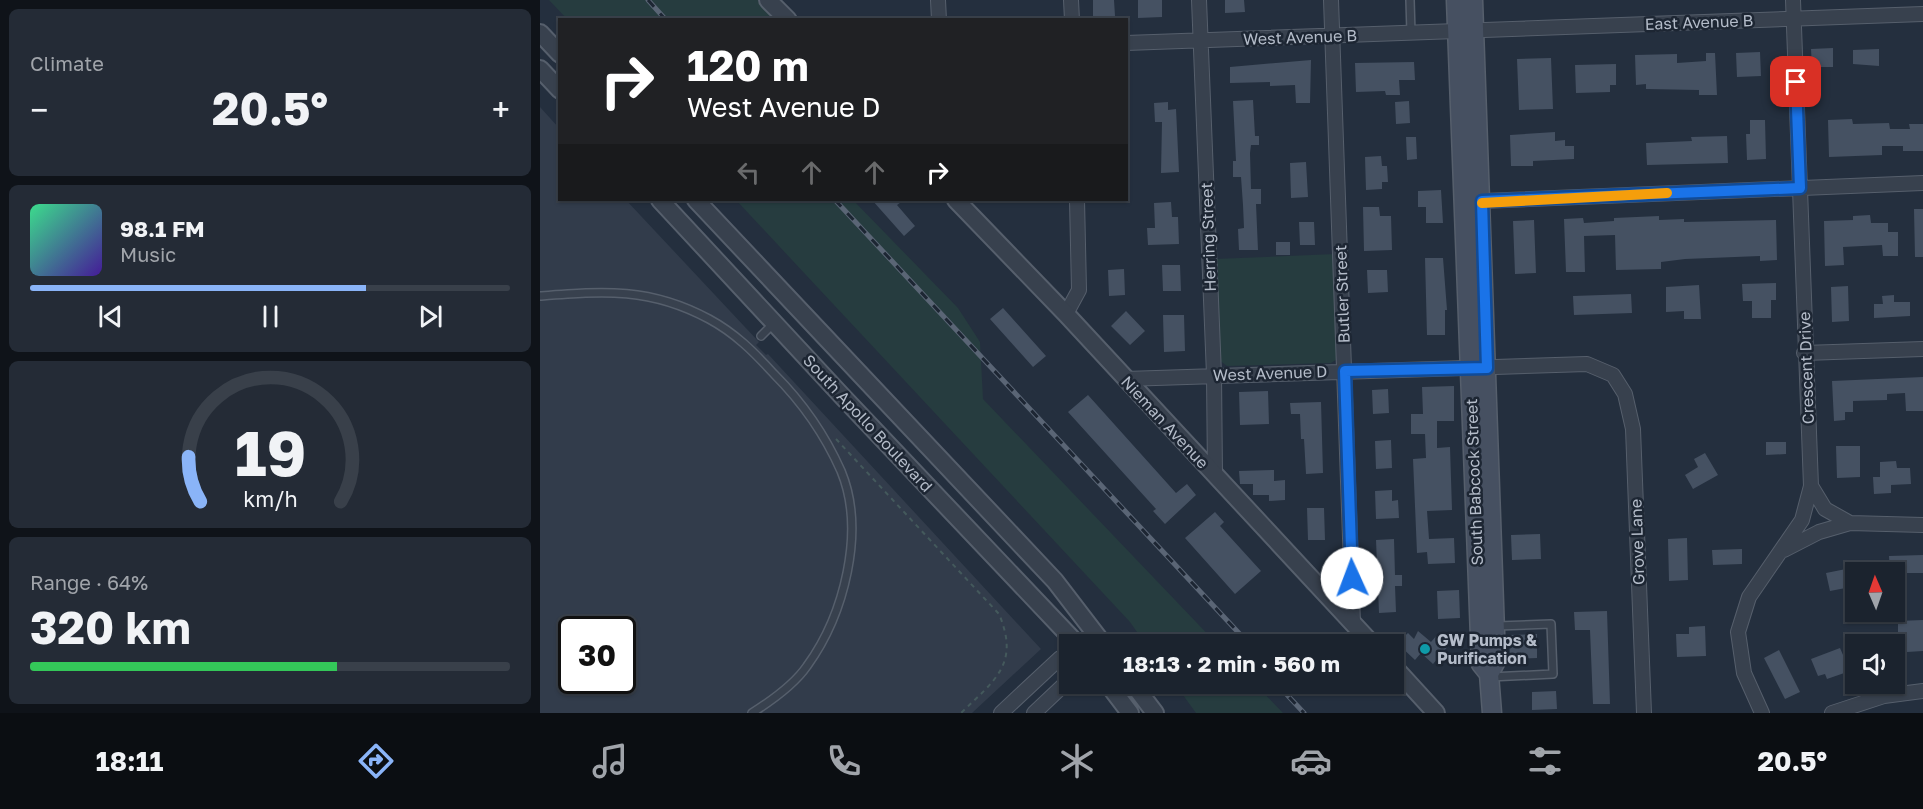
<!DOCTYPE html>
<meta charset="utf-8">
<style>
body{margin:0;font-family:"Golos Text",sans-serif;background:#242b36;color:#f1f3f6;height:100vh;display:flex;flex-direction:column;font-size:22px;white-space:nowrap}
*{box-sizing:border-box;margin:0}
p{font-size:20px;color:#a0a4aa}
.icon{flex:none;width:33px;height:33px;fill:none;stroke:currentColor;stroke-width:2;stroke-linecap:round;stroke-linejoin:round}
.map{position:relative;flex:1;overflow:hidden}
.side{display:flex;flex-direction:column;gap:9px;padding:9px;background:#0f1319;width:540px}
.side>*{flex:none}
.top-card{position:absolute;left:18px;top:18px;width:570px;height:183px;border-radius:0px;box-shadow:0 2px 4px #0004,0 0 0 2px #39404a;background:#202124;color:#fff;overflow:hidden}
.needle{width:39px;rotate:358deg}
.tools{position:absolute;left:1305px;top:562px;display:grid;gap:12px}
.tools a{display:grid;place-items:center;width:60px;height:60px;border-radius:0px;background:#1b232e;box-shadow:0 2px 4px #0004,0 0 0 2px #39404a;font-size:30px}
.speed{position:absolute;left:18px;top:616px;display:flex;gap:12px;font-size:30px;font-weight:700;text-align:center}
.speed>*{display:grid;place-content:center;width:78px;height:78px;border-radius:50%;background:#1b232e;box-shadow:0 2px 4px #0004,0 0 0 2px #39404a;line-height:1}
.speed .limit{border:3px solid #111;border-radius:9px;background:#fff;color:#111}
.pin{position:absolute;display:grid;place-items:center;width:51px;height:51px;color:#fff;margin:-26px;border-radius:12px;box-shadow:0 3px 9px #0006}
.me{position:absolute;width:66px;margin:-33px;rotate:358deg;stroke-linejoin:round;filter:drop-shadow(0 0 4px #0008)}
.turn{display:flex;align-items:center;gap:21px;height:126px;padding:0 30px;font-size:27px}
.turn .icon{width:78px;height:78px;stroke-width:2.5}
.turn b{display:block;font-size:42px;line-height:51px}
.lanes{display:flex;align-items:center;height:57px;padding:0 30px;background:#0003;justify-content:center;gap:30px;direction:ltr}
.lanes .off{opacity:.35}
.big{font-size:45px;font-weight:700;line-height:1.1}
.side .card{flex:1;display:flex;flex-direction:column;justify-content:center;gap:9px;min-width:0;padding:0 21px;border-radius:9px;background:#242b36}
.side .dial{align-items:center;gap:0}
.dial svg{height:156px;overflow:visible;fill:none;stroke:#39404a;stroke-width:7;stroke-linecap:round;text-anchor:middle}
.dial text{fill:#f1f3f6;stroke:none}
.song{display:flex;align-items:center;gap:18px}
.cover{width:72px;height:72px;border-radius:9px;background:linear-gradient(135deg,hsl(150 70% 55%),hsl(260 70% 35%))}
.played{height:6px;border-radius:3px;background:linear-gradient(90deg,#8ab4f8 70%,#39404a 70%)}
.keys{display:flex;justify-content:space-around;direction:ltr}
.heat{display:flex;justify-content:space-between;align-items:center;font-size:33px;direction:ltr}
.charge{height:9px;border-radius:4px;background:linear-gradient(90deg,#34c759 64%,#39404a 0)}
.trip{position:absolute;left:519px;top:634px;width:345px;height:60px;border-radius:0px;background:#1b232e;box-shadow:0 2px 4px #0004,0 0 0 2px #39404a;font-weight:700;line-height:60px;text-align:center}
.dock{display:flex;height:96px;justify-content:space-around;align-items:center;background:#0b0e12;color:#a0a4aa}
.dock .icon{width:42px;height:42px}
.dock .on{color:#8ab4f8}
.dock b{font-size:27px;color:#f1f3f6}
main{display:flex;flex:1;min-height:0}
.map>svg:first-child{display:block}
.airport{fill:#323c4b;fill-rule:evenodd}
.green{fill:#263c3f}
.building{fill:#455162}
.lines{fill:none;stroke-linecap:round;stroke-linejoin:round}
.service-casing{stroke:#565f6c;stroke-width:10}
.minor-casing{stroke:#565f6c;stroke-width:16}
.tertiary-casing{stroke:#565f6c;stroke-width:20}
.secondary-casing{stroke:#565f6c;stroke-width:21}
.path{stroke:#44595c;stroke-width:2;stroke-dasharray:4.5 4.5;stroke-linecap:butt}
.service{stroke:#38414e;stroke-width:7}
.minor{stroke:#38414e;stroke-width:14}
.tertiary{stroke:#38414e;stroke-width:16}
.secondary{stroke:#465061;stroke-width:18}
.rail-casing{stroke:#5a6575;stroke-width:5}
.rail{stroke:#1d2633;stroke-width:3;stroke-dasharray:9;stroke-linecap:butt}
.route-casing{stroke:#114b97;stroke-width:15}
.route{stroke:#1a73e8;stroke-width:10}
.slow{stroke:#f59e0b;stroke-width:10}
.culture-dot{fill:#0f9aa8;stroke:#1d2633;stroke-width:2}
.labels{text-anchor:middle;stroke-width:5;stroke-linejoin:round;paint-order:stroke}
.street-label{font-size:16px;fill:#b4bcc9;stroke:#1d2633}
.poi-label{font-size:16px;font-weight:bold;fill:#b4bcc9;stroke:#1d2633;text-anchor:start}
</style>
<main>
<section class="side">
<div class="card"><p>Climate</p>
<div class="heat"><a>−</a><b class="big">20.5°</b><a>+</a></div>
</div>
<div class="card">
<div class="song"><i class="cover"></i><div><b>98.1 FM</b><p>Music</p></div></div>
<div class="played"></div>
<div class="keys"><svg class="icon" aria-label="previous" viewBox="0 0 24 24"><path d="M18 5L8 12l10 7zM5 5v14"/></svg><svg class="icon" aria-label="pause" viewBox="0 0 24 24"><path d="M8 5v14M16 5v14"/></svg><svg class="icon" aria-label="next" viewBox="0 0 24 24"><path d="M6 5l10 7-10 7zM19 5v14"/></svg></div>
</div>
<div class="card dial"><svg viewBox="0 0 100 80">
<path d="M14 69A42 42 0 1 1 86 69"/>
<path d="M14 69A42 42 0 0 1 8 46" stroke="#8ab4f8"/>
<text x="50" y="56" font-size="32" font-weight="700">19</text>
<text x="50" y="72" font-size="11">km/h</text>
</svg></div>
<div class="card"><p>Range · 64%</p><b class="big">320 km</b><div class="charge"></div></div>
</section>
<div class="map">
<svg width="1383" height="713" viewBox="0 0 1383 713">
<rect width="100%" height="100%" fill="#242f3e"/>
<path class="airport" d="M0,107L19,128L20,200H86L219,342L216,345L226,355L228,354L501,649L432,713H0ZM32,630H82V681H32Z"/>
<path class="green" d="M9,0H219L236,19H27Z
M196,200H313L418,308L440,342L443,399L678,645H606L590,622Z
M795,254L799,358L791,363L687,366L679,360L675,259Z
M635,684H715L743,713H656Z"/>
<path class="building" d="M553,0H574L575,16L553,17Z
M598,0H622V17L598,18Z
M685,0H704L705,12L685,13Z
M1293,48V67H1272L1271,49Z
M1339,49V66L1313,64V50Z
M1220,52L1221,76L1197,77L1196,53Z
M1166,53H1175L1177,95H1159V90L1106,89V84L1096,85L1095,55L1137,54V63L1166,61Z
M1011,58L1013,109L979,110L977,59Z
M771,60L770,103H756L755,85L730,86V82L690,83V67Z
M874,62L875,80H859L860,95H846L845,91L816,92L815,63Z
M1076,64V85H1070V92L1036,93L1035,65Z
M713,100L715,136H719V145H711L710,153L711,189H721V204H716L718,250H699L698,229L704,228L703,205L701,177H693V161H696L693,101Z
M869,101L870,123L856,124L855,102Z
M628,102V110L636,109L639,172L621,173L622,122H615L614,103Z
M1312,119L1313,124L1349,123L1350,129H1370L1369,124H1383V151H1363V146H1342V155L1289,157L1288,120Z
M1210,120H1225L1226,159L1207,160L1206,134H1210Z
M1015,132V141L1025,140V146H1034V159L993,161V166H971L970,135Z
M1187,136L1188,163L1107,165L1106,143L1152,141L1151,137Z
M866,137H876L877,159L867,160Z
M841,156L842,166H847L848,182H842V189L826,190L825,157Z
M766,162L768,197L751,198L750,163Z
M901,190L903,223H886V207H878V191Z
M332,200H364L357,205L375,226L364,236Z
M631,202L632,217H638L639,244L608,245L607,228H615L614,203Z
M823,207H839L840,216H851L852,250L824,251Z
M1374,209H1383V257H1375Z
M1330,215L1331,223H1348V232H1358V256H1343L1342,245L1303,247L1304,265L1285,266L1284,221L1313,220V216Z
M1119,216V220L1144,219V222L1236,220L1237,260L1220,261V256L1145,259L1121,262V269L1076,270L1075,235L1044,236L1045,272H1026L1024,219L1043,218L1044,223L1074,221V218Z
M994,220L996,273L975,274L973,221Z
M759,222H774L775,245H760Z
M736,242H750V255H736Z
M885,258H903L907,310H905V335H887Z
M622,265H640L641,291H623Z
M584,269L585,295L569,296L568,270Z
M827,270H847L848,292L828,293Z
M1236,283V300H1231V318H1212V301H1203L1202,284Z
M1159,285L1161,319H1144V311L1126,312V287Z
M1308,286L1309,321L1292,322L1291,287Z
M1091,294L1092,313L1034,315L1033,296Z
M1354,295V302H1370V316L1334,318V304H1343L1342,296Z
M463,308L506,356L493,367L450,319Z
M586,311L605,331L590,345L571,326Z
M623,315H644L645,351L624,352Z
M1383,377V411H1366L1365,393L1347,394V400L1313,401V412H1305V420L1294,421L1292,381Z
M914,386V421H897V448L910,447L912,510L887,511L889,539L914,538L915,563L888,564L887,552L877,553L873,459L886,458L885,434H871V414H883L882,387Z
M848,389L849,413L833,414L832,390Z
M728,391L729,424L700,425L699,392Z
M548,395L636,493L647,484L656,495L625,524L613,511L616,509L528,412Z
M781,402L783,473L766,474L764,439H761L760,414H751L750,403Z
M851,440L852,468L836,469L835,441Z
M1226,442H1246V454L1226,455Z
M1296,446H1320V477L1297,478Z
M1165,453L1178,475L1153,489L1145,475L1158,467L1154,459Z
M1356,461L1357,468H1370L1371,484L1351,485V493L1334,494L1333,477H1340V462Z
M734,470V481L745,480V500L729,501V495H713V484H700L699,471Z
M852,490V501L858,500L859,518L836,519L835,491Z
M767,508H784L785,540H768Z
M675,512L684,522L680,526L721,571L695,594L645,538Z
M1000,534L1001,559L972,560L971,535Z
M1147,538L1148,580L1129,581L1128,539Z
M854,539L855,575H862V586H855L856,612L839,613L836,540Z
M1202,549V564L1173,565L1172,550Z
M1383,555V573H1350L1349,556Z
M1316,567V586L1290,591L1286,573Z
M919,590L920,618L898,619L897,591Z
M1067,611L1070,704H1053L1050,630H1035L1034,612Z
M1383,620V651L1367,652V635L1358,636V621Z
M1165,626L1166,656L1137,657L1136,634H1149V627Z
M878,631L891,642L897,635L909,645L893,664L881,653L875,660L857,643L868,633L874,639Z
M997,634V658L970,659L969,635Z
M1300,648L1310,671L1287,679L1285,674L1278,676L1271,659Z
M1239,650L1260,692L1245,699L1224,658Z
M1016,691L1017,709L992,710V692Z"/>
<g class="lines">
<defs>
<path id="service" d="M870,0L871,33
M0,296C63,291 110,287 169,319C195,333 214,352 234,374C262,402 285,435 301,471C326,531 304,615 267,666C254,685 231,701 212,713
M221,336L234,323
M950,677L1013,674L1011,624L957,626"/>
<path id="minor" d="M398,0L399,20
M531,0L532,20
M659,0L674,375L675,475
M791,0L813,623
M586,43L1383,14
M942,201L1383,183
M526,314L539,290L537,200
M1264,353L1383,349
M585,379L1047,364L1073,375L1085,394L1093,429L1104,713
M1271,486L1285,509L1310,523
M1244,550L1279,532L1310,523L1383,525
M461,713L520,658L530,656
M494,713L530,679
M1222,713L1204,673L1198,632L1209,597L1262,520L1271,486L1253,0
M1292,713L1344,696L1383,691"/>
<path id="tertiary" d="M228,0L248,20
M0,33L20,54
M0,69L20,90
M120,200L302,396L538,645
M156,200L515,581L564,645
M416,200L526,314L833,645
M854,667L896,713
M568,684L590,713
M593,684L615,713"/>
<path id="secondary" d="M916,0L941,664L949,674
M933,0L956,661L949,674L952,713"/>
</defs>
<use href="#service" class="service-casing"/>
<use href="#minor" class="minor-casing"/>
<use href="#tertiary" class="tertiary-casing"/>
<use href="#secondary" class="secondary-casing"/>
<path class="path" d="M296,439L459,614C480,664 455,680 421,713"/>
<use href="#service" class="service"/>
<use href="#minor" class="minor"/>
<use href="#tertiary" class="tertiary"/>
<use href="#secondary" class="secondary"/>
<defs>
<path id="rail" d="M108,0L126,20
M295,200L710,645
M737,684L764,713"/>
</defs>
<use href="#rail" class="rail-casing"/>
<use href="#rail" class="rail"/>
</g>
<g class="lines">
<defs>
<path id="route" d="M812,578L805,371L947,368L942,201L1260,188L1256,82"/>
</defs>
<use href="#route" class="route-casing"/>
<use href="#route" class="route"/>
<path class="slow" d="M942,203L1127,193"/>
</g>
<circle class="culture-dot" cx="885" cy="649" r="6"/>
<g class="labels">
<g class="street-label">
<text transform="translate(1159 22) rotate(-2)" y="6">East Avenue B</text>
<text transform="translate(760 37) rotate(-2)" y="6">West Avenue B</text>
<text transform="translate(668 237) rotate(-92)" y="6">Herring Street</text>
<text transform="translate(802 294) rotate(-92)" y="6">Butler Street</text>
<text transform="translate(1266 368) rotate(-92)" y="6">Crescent Drive</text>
<text transform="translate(730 373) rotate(-2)" y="6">West Avenue D</text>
<text transform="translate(625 422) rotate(47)" y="6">Nieman Avenue</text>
<text transform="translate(328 423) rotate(47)" y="6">South Apollo Boulevard</text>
<text transform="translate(934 482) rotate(-92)" y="6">South Babcock Street</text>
<text transform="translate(1097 542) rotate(-92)" y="6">Grove Lane</text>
</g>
<g class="poi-label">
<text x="897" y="646">GW Pumps &amp;<tspan x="897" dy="18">Purification</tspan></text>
</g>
</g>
</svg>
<div class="tools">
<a><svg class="needle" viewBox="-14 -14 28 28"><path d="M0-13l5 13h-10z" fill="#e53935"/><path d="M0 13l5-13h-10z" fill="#a0a4aa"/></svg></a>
<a><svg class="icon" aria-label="sound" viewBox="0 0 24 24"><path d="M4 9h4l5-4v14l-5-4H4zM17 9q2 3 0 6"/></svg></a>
</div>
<div class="speed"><div class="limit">30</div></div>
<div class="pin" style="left:1256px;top:82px;background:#d93025"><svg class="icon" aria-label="arrive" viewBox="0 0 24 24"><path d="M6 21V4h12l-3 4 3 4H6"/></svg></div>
<svg class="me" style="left:812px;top:578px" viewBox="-20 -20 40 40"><circle r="19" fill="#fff"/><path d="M0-13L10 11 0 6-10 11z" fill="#1a73e8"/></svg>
<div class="trip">18:13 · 2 min · 560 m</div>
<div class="top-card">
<div class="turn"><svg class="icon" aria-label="right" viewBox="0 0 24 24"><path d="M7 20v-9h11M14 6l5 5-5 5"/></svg><div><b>120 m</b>West Avenue D</div></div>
<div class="lanes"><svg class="icon off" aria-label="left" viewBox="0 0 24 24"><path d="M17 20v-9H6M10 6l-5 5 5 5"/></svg><svg class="icon off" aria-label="ahead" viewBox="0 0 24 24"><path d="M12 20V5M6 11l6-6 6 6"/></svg><svg class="icon off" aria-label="ahead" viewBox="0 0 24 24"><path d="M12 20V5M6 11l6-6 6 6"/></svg><svg class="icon" aria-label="right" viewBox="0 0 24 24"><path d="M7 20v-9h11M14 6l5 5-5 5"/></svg></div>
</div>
</div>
</main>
<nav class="dock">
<b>18:11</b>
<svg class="icon on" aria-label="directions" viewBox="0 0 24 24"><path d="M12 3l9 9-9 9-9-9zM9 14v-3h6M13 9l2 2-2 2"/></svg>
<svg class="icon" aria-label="music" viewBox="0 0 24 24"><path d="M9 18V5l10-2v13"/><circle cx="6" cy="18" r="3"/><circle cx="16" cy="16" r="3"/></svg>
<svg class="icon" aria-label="phone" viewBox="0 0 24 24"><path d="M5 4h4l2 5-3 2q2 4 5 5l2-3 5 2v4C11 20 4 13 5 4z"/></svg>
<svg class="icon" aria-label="climate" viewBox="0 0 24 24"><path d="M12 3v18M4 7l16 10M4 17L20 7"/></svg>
<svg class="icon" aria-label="car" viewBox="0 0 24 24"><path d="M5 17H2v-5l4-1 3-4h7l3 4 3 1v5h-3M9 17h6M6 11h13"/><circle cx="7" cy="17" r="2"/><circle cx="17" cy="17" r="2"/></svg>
<svg class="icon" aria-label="filters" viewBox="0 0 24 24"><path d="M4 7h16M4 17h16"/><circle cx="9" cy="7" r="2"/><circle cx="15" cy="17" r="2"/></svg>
<b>20.5°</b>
</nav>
